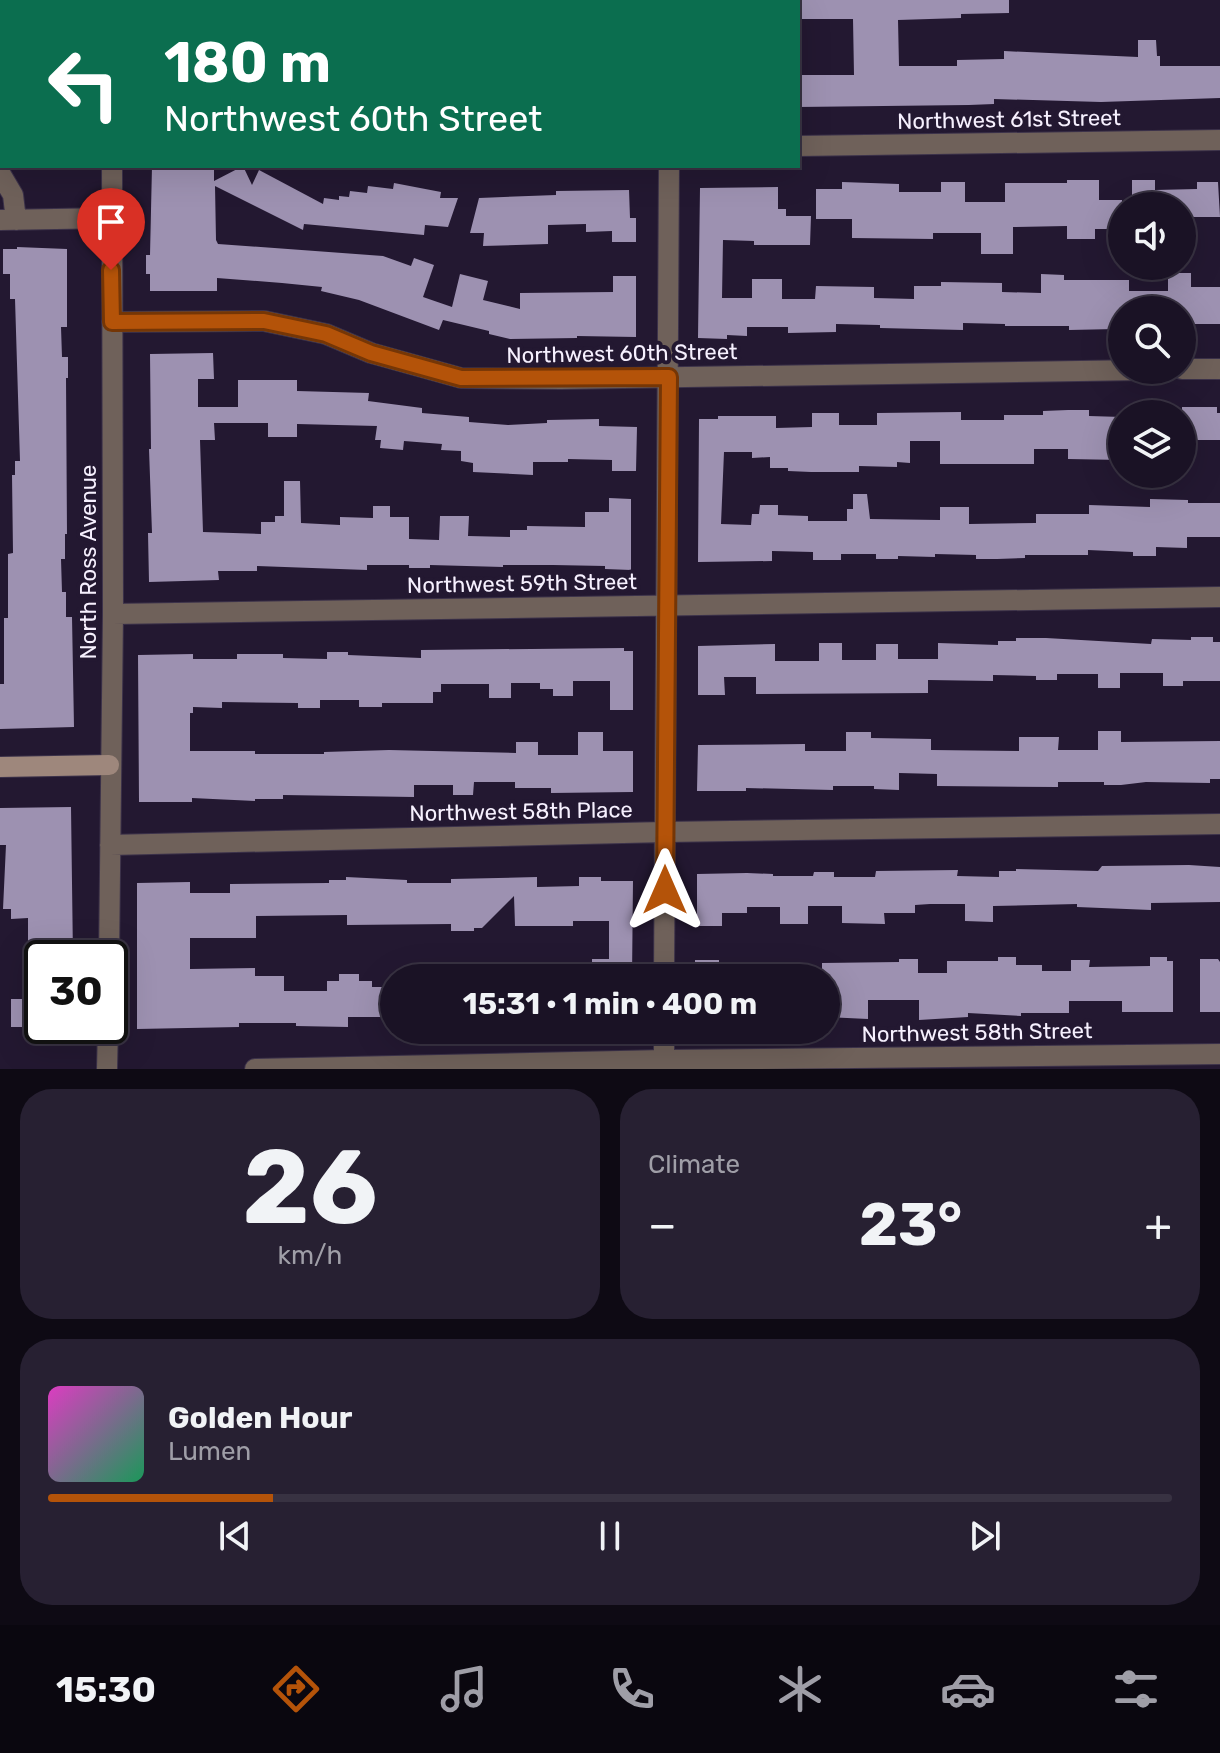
<!DOCTYPE html>
<meta charset="utf-8">
<style>
body{margin:0;font-family:Rubik,sans-serif;background:#272032;color:#f1f3f6;height:100vh;display:flex;flex-direction:column;font-size:30px;white-space:nowrap}
*{box-sizing:border-box;margin:0}
p{font-size:26px;color:#9f9ea7}
.icon{flex:none;width:44px;height:44px;fill:none;stroke:currentColor;stroke-width:2;stroke-linecap:round;stroke-linejoin:round}
.map{position:relative;height:1069px;overflow:hidden}
.sheet{display:flex;flex-direction:column;gap:20px;padding:20px;background:#0e0a14;flex:1}
.sheet>*{flex:none}
.top-card{position:absolute;left:0px;top:0px;width:800px;height:168px;box-shadow:0 8px 32px #0002,0 0 0 2px #383242;background:#0b6e4f;color:#fff;overflow:hidden}
.tools{position:absolute;left:1108px;top:192px;display:grid;gap:16px}
.tools a{display:grid;place-items:center;width:88px;height:88px;border-radius:50%;background:#1a1225;box-shadow:0 8px 32px #0002,0 0 0 2px #383242;font-size:40px}
.speed{position:absolute;left:24px;top:940px;display:flex;gap:16px;font-size:40px;font-weight:700;text-align:center}
.speed>*{display:grid;place-content:center;width:104px;height:104px;border-radius:50%;background:#1a1225;box-shadow:0 8px 32px #0002,0 0 0 2px #383242;line-height:1}
.speed .limit{border:4px solid #111;border-radius:12px;background:#fff;color:#111}
.pin{position:absolute;display:grid;place-items:center;width:68px;height:68px;color:#fff;margin:-82px -34px;border-radius:50% 50% 50% 0;rotate:-45deg;box-shadow:0 0 8px #0007}
.pin .icon{rotate:45deg}
.me{position:absolute;width:88px;margin:-44px;rotate:0deg;stroke-linejoin:round;filter:drop-shadow(0 0 6px #0008)}
.turn{display:flex;align-items:center;gap:28px;height:168px;padding:0 32px;font-size:36px}
.turn .icon{width:104px;height:104px;stroke-width:2.5}
.turn b{display:block;font-size:56px;line-height:68px}
.big{font-size:60px;font-weight:700;line-height:1.1}
.sheet .card{flex:1;display:flex;flex-direction:column;justify-content:center;gap:12px;min-width:0;padding:0 28px;border-radius:32px;background:#272032}
.sheet .dial{align-items:center;gap:0}
.dial b{font-size:104px;line-height:1}
.song{display:flex;align-items:center;gap:24px}
.cover{width:96px;height:96px;border-radius:12px;background:linear-gradient(135deg,hsl(310 70% 55%),hsl(150 70% 35%))}
.played{height:8px;border-radius:4px;background:linear-gradient(90deg,#b45309 20%,#383242 20%)}
.keys{display:flex;justify-content:space-around;direction:ltr}
.heat{display:flex;justify-content:space-between;align-items:center;font-size:44px;direction:ltr}
.sheet .tiles{flex:1;display:grid;gap:20px;grid-template-columns:1fr 1fr}
.card:last-child{grid-column:span 2}
.trip{position:absolute;left:380px;top:964px;width:460px;height:80px;border-radius:40px;background:#1a1225;box-shadow:0 8px 32px #0002,0 0 0 2px #383242;font-weight:700;line-height:80px;text-align:center}
.menu{display:flex;height:128px;justify-content:space-around;align-items:center;background:#0a070f;color:#9f9ea7}
.menu .icon{width:56px;height:56px}
.menu .current{color:#b45309}
.menu b{font-size:36px;color:#f1f3f6}
.map>svg:first-child{display:block}
.building{fill:#9d91b1}
.lines{fill:none;stroke-linecap:round;stroke-linejoin:round}
.street-casing{stroke:#3c324a;stroke-width:22}
.secondary-casing{stroke:#3c324a;stroke-width:22}
.street{stroke:#6f615a;stroke-width:20}
.secondary{stroke:#9e877c;stroke-width:20}
.route-casing{stroke:#753606;stroke-width:20}
.route{stroke:#b45309;stroke-width:14}
.labels{text-anchor:middle;stroke-width:8;stroke-linejoin:round;paint-order:stroke}
.street-label{font-size:22px;fill:#f6f0fe;stroke:#231831}
</style>
<div class="map">
<svg width="1220" height="1069" viewBox="0 0 1220 1069">
<rect width="100%" height="100%" fill="#231831"/>
<path class="building" d="M798,0H1009V13L961,14V18L898,20L899,66H957V60L1004,59V51L1138,57V40H1156L1157,56H1160V66H1220V98L1101,102L994,99V104L969,105L798,107V75H854L853,19H798Z
M152,166H214V181L243,166L252,185L259,170L323,204L324,198L339,200V196L349,197L350,191L367,193L368,186L393,189L394,183L441,192L440,198H458L448,227L425,225L424,235L304,224L303,230L215,186L216,240L218,244L383,256L411,266L414,258L434,265L423,297L452,307L460,274L488,281L483,300L520,309V293L613,292V276H636V337L577,336V338L510,339L489,334V331L443,320L439,330L359,300L321,291L322,287L282,283L217,278V291H150V274H146V255H150Z
M1067,180H1099V200H1122V229H1095V239H1067V226L1013,227V254H981V233H933V239L852,238V219H816V189H842V182L899,184V192H941V182H965V202H1005V183H1067Z
M1132,180H1155V190L1197,189V182H1218L1220,217H1182V206H1132Z
M778,187V209H786V216H811L810,245H754V241L723,240L722,298H752V279H782V299H815L816,286L874,287V298L914,299V286H941V282L1002,283V292L1041,293V274L1064,275V280H1129V291H1168V273H1191V287H1220V324H1182V310H1122V326H1116V329L1069,330V326H1005V324L963,323V330L880,328V325L836,324V332L788,333V327H747V336L727,335V339L698,338L700,188Z
M629,190L630,218H636V242H612V231L586,232V224L548,225V244L483,246L484,233H470L479,198L556,195V191Z
M17,247L67,249V327H61L62,357H68V378H66L67,534H65V559H61L62,592H66V617H72L74,727L0,729V684H4V618H8V554L13,553L12,475H15V461H20L15,299H10V274H3V249H17Z
M213,353L214,379H198V407H238V380H297V391L369,393L368,401L422,408V413L469,417V422L508,425L547,423V420L599,419V426L637,427L636,471H612V460L568,459V462H533V475L473,472V463L461,461V451L441,450L442,444L404,441L403,450L380,448L381,440H375L377,426L297,424V437H268V423H214L215,440H200L203,532L261,534V522H275V516H284V481H300L301,523L340,525V517L373,518V506H390V517H409V539L439,540L440,516H469L468,536L510,537V530H527V526L585,527V512H609V498L631,499V570L605,569V566L553,565H503V567L430,565V568H409V565H367V570L257,566V571H218L219,580L149,582L148,533H152L149,449H151L150,354Z
M1182,407H1217V413H1220V440H1195V434H1182Z
M1068,410H1089V416L1122,417V460L1068,459V449H1034V464H940V441H910V463L897,462V467L859,466V472H811L788,471V468H770V457L752,458V452H724L721,524L751,525L752,514H759L760,505H778V515L808,516V521H847V509H853V494H867L870,519L940,520V507H969V524L1036,523V514H1089V505L1150,507V499L1188,500V503H1220V537H1187V548L1156,547V556H1133V552L1088,550V555H1025V558L997,559H976V555L935,554V557L898,556V559H876V554H841V560H813V552L772,551V561L698,562L699,419H718V416H776V428L812,427V413H839V425H877V413L961,412V420H1004V415H1043V411Z
M1191,637H1213V642H1220V681H1183V686H1163V673H1120V688H1098V674H1057V680H1036V676L993,675V681L928,680V693L756,694V677H724L725,695H698V646L775,644V661H819V643H842V660H876V644H898V659H938V643L998,645V641H1016V638H1046L1151,644L1152,639L1191,640Z
M624,648V651H633V710H610V681H573V696H553V689H540V683H511V698H489V684H441V692H433V703H382V707H359V700H320V708H298V703L222,702V708L193,707V713H190V751H255V754H324V752L389,750L516,753V742H538V755H578V732H603V751H633V792L551,793V788H515V782H474L473,795H453V785H414V797L283,795V799H255V801L192,798V802H139L138,655L193,654V659H237V654H283V658L327,659V652H348V655L421,658V650Z
M1098,731H1121V742L1220,741V779H1210V783L1146,782L1121,785H1104V782H1058V787L937,786V774L899,773V790L874,789V786H833V790L746,788V791H697L698,745L805,744V751H846V732H871V738L931,739V750L1019,751V737H1059L1058,750H1098Z
M71,807L73,958H42V1027H11V999H28V918L11,919V909H3L6,845H0V808Z
M1189,865L1220,867V902L1151,903V910L1077,907V904L993,906V922L965,921V904H930L915,905V913H884L885,924L842,923V906H808V924H780V907H747V913H722V926H697V874L747,873L773,874V876H813L814,872H834V877H875L876,871L958,870L957,876L999,877V871H1016V869L1098,871L1102,866Z
M346,877L407,880V883H451V879L537,877V887L579,886V877H601V881H633L632,978H592V959H609V921H573V926H515L514,896L482,928H474V931H451V924L347,925V915L256,916V938H190V969L255,968V976H284V991H327V981H339V974H359V981H372V987H394V1017H348V1027L296,1026V1023H239V1027L137,1029V883L190,882V893H230V884L329,883V880H346Z
M998,957H1016V965H1042V971H1071V960H1090L1089,967L1150,966V957H1167V961H1173V1012H1122V1001H1069V1013H1021V1016L968,1013V1017L919,1020V1000H868V1019L826,1017V978H822V963L899,962V959H918V973H947V961H998Z
M1200,959H1218L1220,962V1012H1200Z
M695,960H719V978H695Z"/>
<g class="lines">
<defs>
<path id="street" d="M114,2V0
M672,2V0
M798,146L1220,140
M0,173L13,195L16,220
M0,220L111,218
M112,322L264,321L326,334L371,353L461,378L561,379L1142,370
M1182,369H1220
M113,614L1220,597
M110,845L665,832L1220,824
M109,958L113,614L112,166
M664,978L669,166
M107,1069L108,1026
M255,1069L664,1060L1220,1054
M664,1069V1030"/>
<path id="secondary" d="M0,767L109,765"/>
</defs>
<use href="#street" class="street-casing"/>
<use href="#secondary" class="secondary-casing"/>
<use href="#street" class="street"/>
<use href="#secondary" class="secondary"/>
</g>
<g class="lines">
<defs>
<path id="route" d="M111,270L112,322L264,321L326,334L371,353L461,378L669,377L665,890"/>
</defs>
<use href="#route" class="route-casing"/>
<use href="#route" class="route"/>
</g>
<g class="labels">
<g class="street-label">
<text transform="translate(1009 119) rotate(-1)" y="8">Northwest 61st Street</text>
<text transform="translate(622 353) rotate(-1)" y="8">Northwest 60th Street</text>
<text transform="translate(88 562) rotate(-90)" y="8">North Ross Avenue</text>
<text transform="translate(522 583) rotate(-1)" y="8">Northwest 59th Street</text>
<text transform="translate(521 811) rotate(-1)" y="8">Northwest 58th Place</text>
<text transform="translate(977 1032) rotate(-1)" y="8">Northwest 58th Street</text>
</g>
</g>
</svg>
<div class="tools">
<a><svg class="icon" aria-label="sound" viewBox="0 0 24 24"><path d="M4 9h4l5-4v14l-5-4H4zM17 9q2 3 0 6"/></svg></a>
<a><svg class="icon" aria-label="search" viewBox="0 0 24 24"><circle cx="10" cy="10" r="6"/><path d="M15 15l6 6"/></svg></a>
<a><svg class="icon" aria-label="layers" viewBox="0 0 24 24"><path d="M12 4l9 5-9 5-9-5zM3 14l9 5 9-5"/></svg></a>
</div>
<div class="speed"><div class="limit">30</div></div>
<div class="pin" style="left:111px;top:270px;background:#d93025"><svg class="icon" aria-label="arrive" viewBox="0 0 24 24"><path d="M6 21V4h12l-3 4 3 4H6"/></svg></div>
<svg class="me" style="left:665px;top:890px" viewBox="-20 -20 40 40"><path d="M0-17L14 15 0 8-14 15z" fill="#b45309" stroke="#fff" stroke-width="4"/></svg>
<div class="trip">15:31 · 1 min · 400 m</div>
<div class="top-card">
<div class="turn"><svg class="icon" aria-label="left" viewBox="0 0 24 24"><path d="M17 20v-9H6M10 6l-5 5 5 5"/></svg><div><b>180 m</b>Northwest 60th Street</div></div>
</div>
</div>
<section class="sheet">
<div class="tiles">
<div class="card dial"><b>26</b><p>km/h</p></div>
<div class="card"><p>Climate</p>
<div class="heat"><a>−</a><b class="big">23°</b><a>+</a></div>
</div>
<div class="card">
<div class="song"><i class="cover"></i><div><b>Golden Hour</b><p>Lumen</p></div></div>
<div class="played"></div>
<div class="keys"><svg class="icon" aria-label="previous" viewBox="0 0 24 24"><path d="M18 5L8 12l10 7zM5 5v14"/></svg><svg class="icon" aria-label="pause" viewBox="0 0 24 24"><path d="M8 5v14M16 5v14"/></svg><svg class="icon" aria-label="next" viewBox="0 0 24 24"><path d="M6 5l10 7-10 7zM19 5v14"/></svg></div>
</div>
</div>
</section>
<nav class="menu">
<b>15:30</b>
<svg class="icon current" aria-label="directions" viewBox="0 0 24 24"><path d="M12 3l9 9-9 9-9-9zM9 14v-3h6M13 9l2 2-2 2"/></svg>
<svg class="icon" aria-label="music" viewBox="0 0 24 24"><path d="M9 18V5l10-2v13"/><circle cx="6" cy="18" r="3"/><circle cx="16" cy="16" r="3"/></svg>
<svg class="icon" aria-label="phone" viewBox="0 0 24 24"><path d="M5 4h4l2 5-3 2q2 4 5 5l2-3 5 2v4C11 20 4 13 5 4z"/></svg>
<svg class="icon" aria-label="climate" viewBox="0 0 24 24"><path d="M12 3v18M4 7l16 10M4 17L20 7"/></svg>
<svg class="icon" aria-label="car" viewBox="0 0 24 24"><path d="M5 17H2v-5l4-1 3-4h7l3 4 3 1v5h-3M9 17h6M6 11h13"/><circle cx="7" cy="17" r="2"/><circle cx="17" cy="17" r="2"/></svg>
<svg class="icon" aria-label="filters" viewBox="0 0 24 24"><path d="M4 7h16M4 17h16"/><circle cx="9" cy="7" r="2"/><circle cx="15" cy="17" r="2"/></svg>
</nav>
